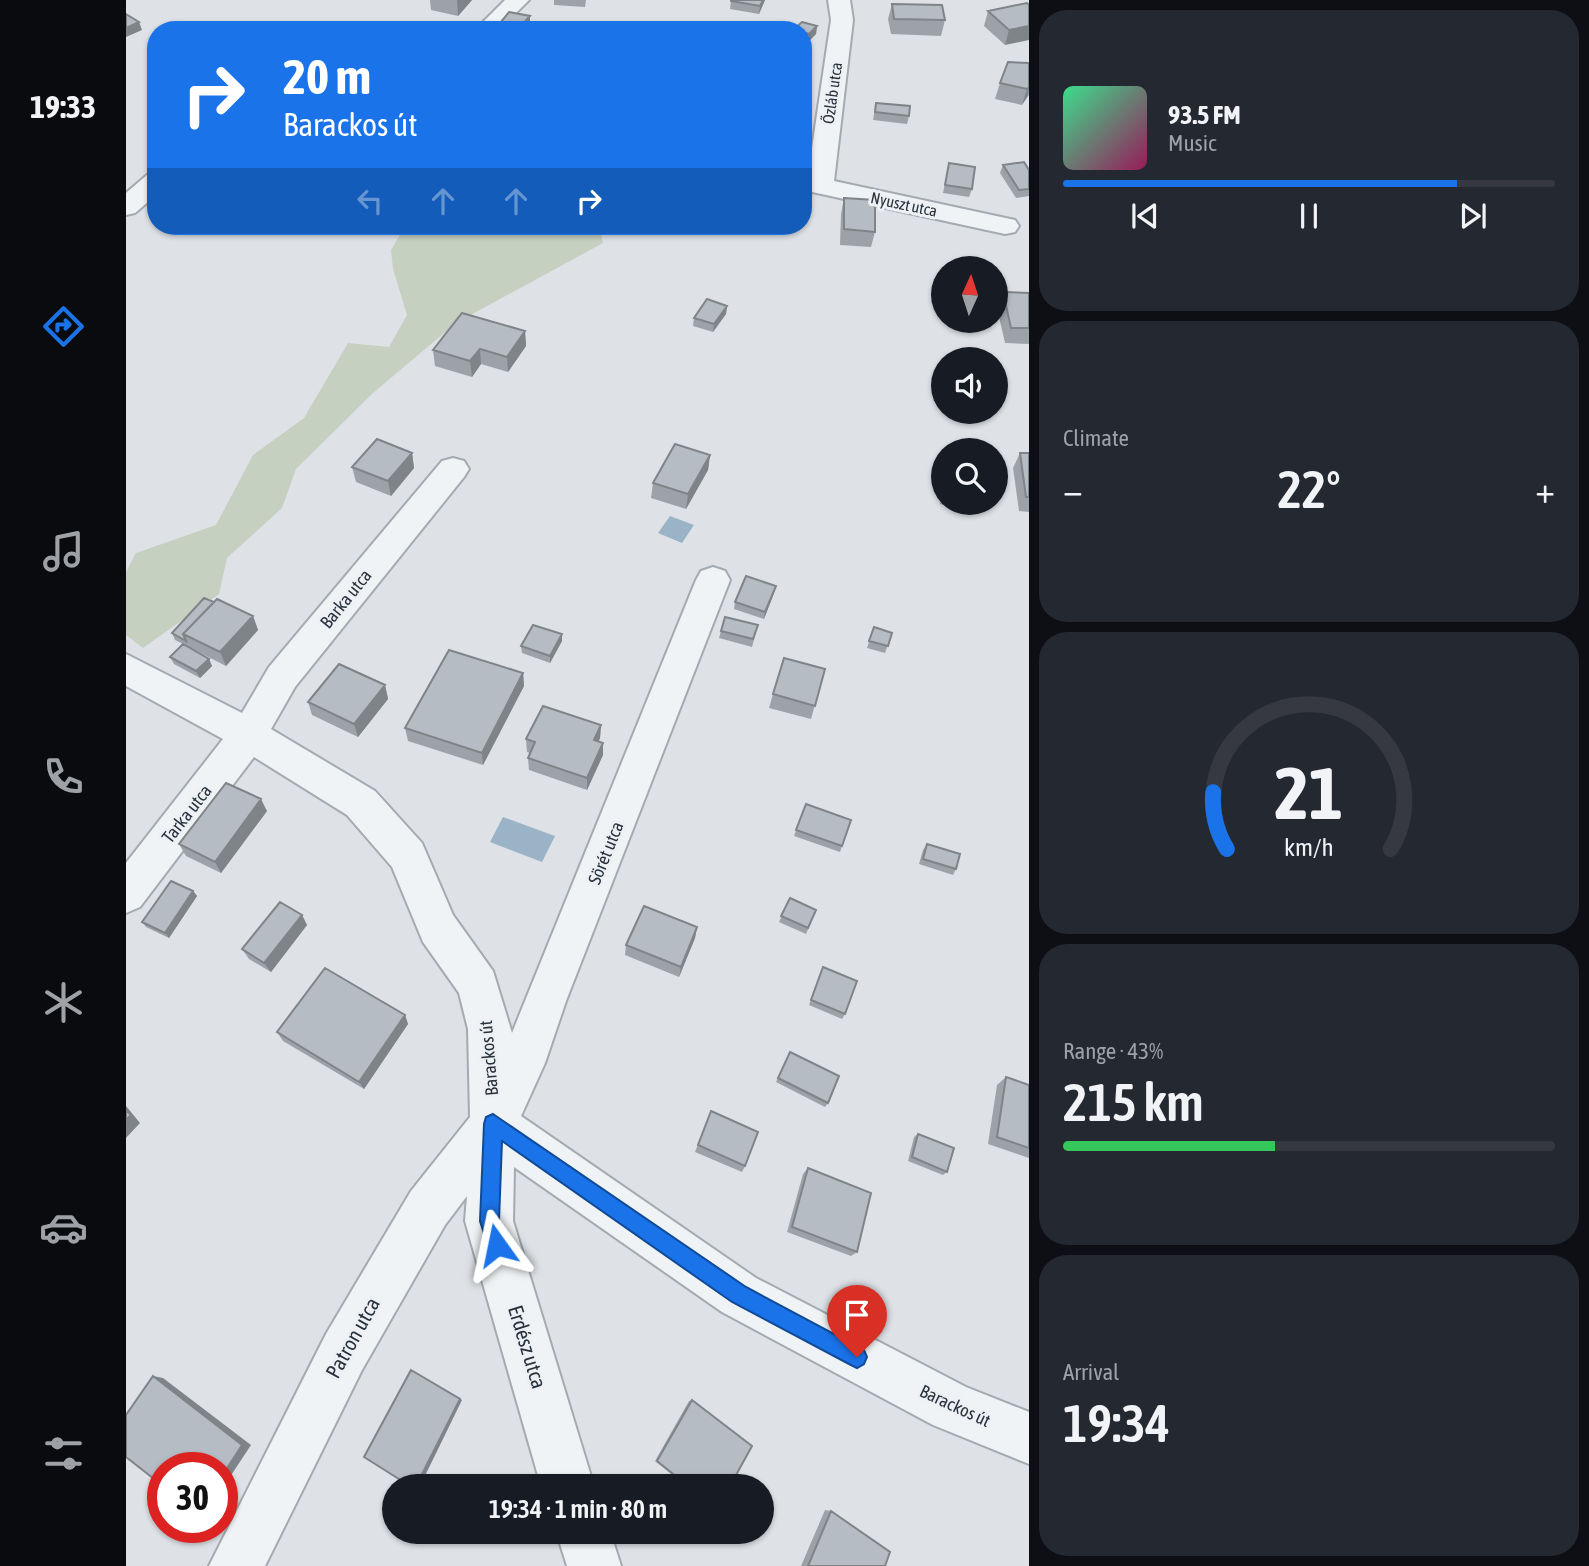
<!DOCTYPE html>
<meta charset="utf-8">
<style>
body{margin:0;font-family:"Asap Condensed",sans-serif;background:#242831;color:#f1f3f6;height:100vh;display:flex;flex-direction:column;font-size:26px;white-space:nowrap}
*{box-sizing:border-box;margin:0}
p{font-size:23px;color:#9ea1a6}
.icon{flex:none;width:38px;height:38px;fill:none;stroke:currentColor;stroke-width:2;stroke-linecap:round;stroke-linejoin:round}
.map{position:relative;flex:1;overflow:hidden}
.drawer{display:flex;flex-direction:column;gap:10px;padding:10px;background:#0d0f14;width:560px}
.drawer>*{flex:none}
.hud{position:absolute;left:21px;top:21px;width:665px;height:214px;border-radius:28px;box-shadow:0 2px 5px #0004;background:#1a73e8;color:#fff;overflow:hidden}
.needle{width:46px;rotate:3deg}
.controls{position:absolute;left:805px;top:256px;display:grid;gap:14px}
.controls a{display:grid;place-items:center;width:77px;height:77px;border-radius:50%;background:#171b24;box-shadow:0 2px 5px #0004;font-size:35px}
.speed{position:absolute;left:21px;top:1452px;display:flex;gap:14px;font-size:35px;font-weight:700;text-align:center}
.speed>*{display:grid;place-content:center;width:91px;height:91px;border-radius:50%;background:#171b24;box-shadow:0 2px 5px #0004;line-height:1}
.speed .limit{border:10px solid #d22;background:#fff;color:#111}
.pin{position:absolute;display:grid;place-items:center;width:60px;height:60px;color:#fff;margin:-72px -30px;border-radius:50% 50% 50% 0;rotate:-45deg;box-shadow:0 0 7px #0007}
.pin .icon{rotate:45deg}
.me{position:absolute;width:77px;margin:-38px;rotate:348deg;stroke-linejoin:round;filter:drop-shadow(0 0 5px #0008)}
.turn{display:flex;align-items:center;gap:24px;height:147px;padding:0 21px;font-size:32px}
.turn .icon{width:91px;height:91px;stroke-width:2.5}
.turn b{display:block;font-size:49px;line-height:60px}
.lanes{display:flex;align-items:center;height:66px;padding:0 21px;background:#0003;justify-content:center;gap:35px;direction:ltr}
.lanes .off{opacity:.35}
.big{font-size:52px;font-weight:600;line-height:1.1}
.drawer .widget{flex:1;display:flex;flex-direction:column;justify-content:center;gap:10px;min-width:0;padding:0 24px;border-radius:28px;background:#242831}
.drawer .dial{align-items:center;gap:0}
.dial svg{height:182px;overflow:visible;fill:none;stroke:#363941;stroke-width:7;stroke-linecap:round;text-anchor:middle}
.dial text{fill:#f1f3f6;stroke:none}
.song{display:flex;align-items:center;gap:21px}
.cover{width:84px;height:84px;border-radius:10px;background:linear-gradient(135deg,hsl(150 70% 55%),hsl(330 70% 35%))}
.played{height:7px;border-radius:4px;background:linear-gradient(90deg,#1a73e8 80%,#363941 80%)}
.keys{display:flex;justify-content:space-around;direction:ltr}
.heat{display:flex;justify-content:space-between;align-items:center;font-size:38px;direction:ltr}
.charge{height:10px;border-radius:5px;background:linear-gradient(90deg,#34c759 43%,#363941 0)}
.trip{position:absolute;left:256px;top:1474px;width:392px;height:70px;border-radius:35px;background:#171b24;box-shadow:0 2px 5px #0004;font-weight:600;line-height:70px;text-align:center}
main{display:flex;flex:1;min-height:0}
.tabs{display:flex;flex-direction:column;width:126px;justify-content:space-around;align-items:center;background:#090b0e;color:#9ea1a6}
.tabs .icon{width:49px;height:49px}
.tabs .selected{color:#1a73e8}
.tabs b{font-size:32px;color:#f1f3f6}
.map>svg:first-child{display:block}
.green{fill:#c5d0c0}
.water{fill:#9ab3c6}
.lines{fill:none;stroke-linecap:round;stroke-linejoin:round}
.minor-casing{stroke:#a4aab1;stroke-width:4}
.minor{fill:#f0f3f5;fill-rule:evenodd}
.wall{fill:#9da2a8}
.shaded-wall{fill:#7f8488}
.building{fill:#b6bcc3;stroke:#7f8488;stroke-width:2}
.route{fill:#1a73e8;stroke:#114b97;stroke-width:2}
.labels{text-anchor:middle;stroke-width:6;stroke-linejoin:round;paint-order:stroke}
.far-street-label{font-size:16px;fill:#28323d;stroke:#edf1f5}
.street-label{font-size:18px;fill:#28323d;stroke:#edf1f5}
.near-street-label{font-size:21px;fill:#28323d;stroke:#edf1f5}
</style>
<main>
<nav class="tabs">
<b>19:33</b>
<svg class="icon selected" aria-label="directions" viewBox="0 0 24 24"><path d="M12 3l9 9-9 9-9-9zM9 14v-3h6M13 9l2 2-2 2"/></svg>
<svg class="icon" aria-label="music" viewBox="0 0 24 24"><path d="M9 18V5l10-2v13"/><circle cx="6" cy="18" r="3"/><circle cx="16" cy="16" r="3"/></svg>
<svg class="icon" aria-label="phone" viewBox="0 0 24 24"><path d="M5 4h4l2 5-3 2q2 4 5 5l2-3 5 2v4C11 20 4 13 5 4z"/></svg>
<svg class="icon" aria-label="climate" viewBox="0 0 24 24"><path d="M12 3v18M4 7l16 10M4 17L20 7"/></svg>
<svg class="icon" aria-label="car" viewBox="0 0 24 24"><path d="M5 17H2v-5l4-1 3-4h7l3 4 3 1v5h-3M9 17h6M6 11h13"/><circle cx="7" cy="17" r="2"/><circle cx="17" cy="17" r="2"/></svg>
<svg class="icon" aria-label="filters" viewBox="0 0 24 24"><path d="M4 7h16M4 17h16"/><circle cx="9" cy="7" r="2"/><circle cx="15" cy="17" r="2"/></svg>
</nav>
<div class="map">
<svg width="903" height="1566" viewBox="0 0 903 1566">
<rect width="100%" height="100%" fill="#dee2e7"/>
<path class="green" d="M279,226H473L477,243L330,323L247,393L170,469L156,508L101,558L93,594L17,648L0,635V572L10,553L90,525L127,455L178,418L222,343L263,347L281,315L267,269L265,250Z"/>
<path class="water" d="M544,516L568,525L556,543L532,533Z
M377,817L429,836L416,862L364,842Z"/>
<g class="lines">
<defs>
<path id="minor" d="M379,0H403L373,30H357L354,25Z
M702,0H724L727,20L708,181L889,220L893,226L889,232L879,234L677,190V174L682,175L705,20Z
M30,173V195L9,213L0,215V193L21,175Z
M327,458L338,461L343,469L338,477L169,687L145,729L249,791L296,843L327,915L367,971L386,1033L570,580L575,571L587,567L599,571L604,580L440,1001L419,1063L395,1116L630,1278L840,1387L903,1412V1464L807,1425L596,1312L388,1167L387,1221L468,1486H415L339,1221L341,1196L319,1225L236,1370L139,1566H83L200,1334L285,1191L344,1117L342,1029L333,993L297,942L266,867L221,815L128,757L14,907L0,913V863L97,739L0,686V654L116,713L143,667L316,461Z
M430,1531H484L495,1566H441Z"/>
</defs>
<use href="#minor" class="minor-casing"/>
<use href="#minor" class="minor"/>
</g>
<path class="wall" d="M304,0H346L332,16L305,10Z
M428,0H471H460L459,7L428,5Z
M605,0H639L633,14L604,9Z
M901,3L879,45L858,26L862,11Z
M766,4L819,20L815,36L765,34L762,19Z
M676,22L691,26L690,34L682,42L677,40V30H668Z
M374,23L404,24L424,28V30H375Z
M903,63V95L896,105L869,99L874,83Z
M750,103L783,116L781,124L747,120Z
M823,163L846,189L843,197L817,193Z
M877,165L903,170V196L890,198L874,173Z
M718,198L749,232L745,247L714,245L715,214Z
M877,292L903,293V344L879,343L871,308Z
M601,306L600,314L587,332L567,326L568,318Z
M399,331L400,346L382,372L355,364L346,377L309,366L307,350Z
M286,453L288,468L265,496L230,482L226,467Z
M894,453H903V512L893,511L887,468Z
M584,455L582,470L560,509L525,498L527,483Z
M817,489V502H854L850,513L814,504Z
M650,586L648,593L638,619L608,609L609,602Z
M88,602L127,616L132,630L100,666L59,645L83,659L86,666L74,678L48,664L44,657L57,644L49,640L46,633Z
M632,625L626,647L593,638L595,631Z
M748,627L766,633L759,653L741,648Z
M436,641L424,663L396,653L395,646Z
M699,669L685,719L643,708L647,694Z
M397,673L398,686L357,765L282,741L279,728Z
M259,685L262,699L232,737L186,715L182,702Z
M475,725L474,738L473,741L477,743V755L461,790L403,770L402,758L404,753L401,752L400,739Z
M680,804L716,846L714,852L668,836Z
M141,811L95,873L60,856L53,844Z
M801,844L830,869L827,875L793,864L797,850Z
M67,891L71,896L43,938L20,927L16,922Z
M664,898L690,910L680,934L653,922Z
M176,915L181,925L145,972L123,959L116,949Z
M571,927L569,938L553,977L499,955L500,945Z
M697,967L719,1014L716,1019L683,1005Z
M279,1015L282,1024L238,1089L157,1041L151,1032Z
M664,1052L702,1103L699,1107L650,1082Z
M880,1077L903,1085V1158L862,1144L871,1085Z
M585,1111L619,1166L616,1172L569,1152Z
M792,1134L821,1172L817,1175L782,1161L788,1137Z
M682,1168L731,1252L725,1256L661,1232L677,1174Z
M566,1400L604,1486H560L529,1461L563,1401Z
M699,1510L705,1511L759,1566H675Z"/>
<path class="shaded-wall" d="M331,0H346L332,16Z
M637,0H639L633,14L634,6Z
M404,16V24L395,27Z
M13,22L16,30L0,37V28Z
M691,26L690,34L682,42L683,34Z
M903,26V40L879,45L883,30Z
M903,87L902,95L896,105L901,89Z
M601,306L600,314L587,332L588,324Z
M399,331L400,346L382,372L381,357Z
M354,349L355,364L346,377L344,361Z
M286,453L288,468L265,496L262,481Z
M584,455L582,470L560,509L562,494Z
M650,586L648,593L638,619L639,612Z
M127,616L132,630L100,666L94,652Z
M436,634V641L424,663V656Z
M83,659L86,666L74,678L70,671Z
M397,673L398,686L357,765L356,753Z
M259,685L262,699L232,737L228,724Z
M475,725L474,738L467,752L468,740Z
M477,743V755L461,790V778Z
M135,799L141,811L95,873L89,862Z
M67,891L71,896L43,938L39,933Z
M176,915L181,925L145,972L138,963Z
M571,927L569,938L553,977L555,967Z
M279,1015L282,1024L238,1089L233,1082Z
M0,1106L14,1123L0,1138Z
M285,1370L336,1400L294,1486H290Z
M27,1376L37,1378L125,1445L96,1489V1476Z"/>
<path class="building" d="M605,0H637L634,6L605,1Z
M901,3L903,5V26L883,30L862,11Z
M766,4L816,5L819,20L768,19Z
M383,12L404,16L394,27L374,23Z
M0,14L13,22L0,28Z
M475,22L507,24L506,30L473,29Z
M676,22L691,26L683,34L677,32V30L668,29Z
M397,23L424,28L423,30H392Z
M614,23L631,29L630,30H605Z
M238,24L261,30H233Z
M882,62L903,63V87L901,89L874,83Z
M750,103L784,106L783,116L749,112Z
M898,162L903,170V189L893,190L877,165Z
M823,163L849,167L846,189L819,185Z
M718,198L749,200V232L718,229Z
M877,292L903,293V328H885Z
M581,299L601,306L588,324L568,318Z
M336,313L399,331L381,357L354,349L344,361L307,350Z
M251,439L286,453L262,481L226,467Z
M549,444L584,455L562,494L527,483Z
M894,453H903V497H900Z
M841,502H854L853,505Z
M620,576L650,586L639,612L609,602Z
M78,598L88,602L57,634L60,641L46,633Z
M91,599L127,616L94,652L57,634Z
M599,617L632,625L627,639L595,631Z
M407,625L436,634L424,656L395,646Z
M748,627L766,633L762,646L743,641Z
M57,644L83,659L70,671L44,657Z
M323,650L397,673L356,753L279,728Z
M658,658L699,669L689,706L647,694Z
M213,664L259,685L228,724L182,702Z
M417,706L475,725L468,740L477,743L461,778L402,758L409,742L400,739Z
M100,783L135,799L89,862L53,844Z
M680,804L725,820L716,846L670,830Z
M801,844L834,854L830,869L797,859Z
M45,881L67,891L39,933L16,922Z
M664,898L690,910L682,928L655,916Z
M154,902L176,915L138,963L116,949Z
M518,906L571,927L555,967L500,945Z
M697,967L731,981L719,1014L685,1000Z
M199,968L279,1015L233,1082L151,1032Z
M664,1052L713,1076L702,1103L652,1078Z
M880,1077L903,1085V1148L871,1137Z
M0,1110L5,1115L0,1120Z
M585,1111L632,1132L619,1166L572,1145Z
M792,1134L828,1148L821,1172L786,1157Z
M682,1168L745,1193L731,1252L666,1227Z
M285,1370L334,1399L290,1486H284L238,1457Z
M27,1376L116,1445L96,1476V1468H37V1486L0,1457V1415Z
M566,1400L626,1446L604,1486H562L531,1461Z
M705,1511L764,1552L759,1566H682Z"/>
<path class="route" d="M367,1114L620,1287L738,1350L741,1357L738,1364L731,1368L723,1364L606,1302L376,1141L373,1221L381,1245L378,1252L371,1255L364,1252L354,1221L358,1124L360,1117Z"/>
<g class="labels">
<g class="far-street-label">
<text transform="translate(706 93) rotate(-82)" y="6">Őzláb utca</text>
<text transform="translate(778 204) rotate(12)" y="6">Nyuszt utca</text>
</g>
<g class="street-label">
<text transform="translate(220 599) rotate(-51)" y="6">Barka utca</text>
<text transform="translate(61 814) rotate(-52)" y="6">Tarka utca</text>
<text transform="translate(480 853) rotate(-68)" y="6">Sörét utca</text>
<text transform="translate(363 1058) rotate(-95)" y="6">Barackos út</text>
<text transform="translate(829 1406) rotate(25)" y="6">Barackos út</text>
</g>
<g class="near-street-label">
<text transform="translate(227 1338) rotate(-61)" y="7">Patron utca</text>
<text transform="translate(401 1347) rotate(73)" y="7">Erdész utca</text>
</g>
</g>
</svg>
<div class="controls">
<a><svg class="needle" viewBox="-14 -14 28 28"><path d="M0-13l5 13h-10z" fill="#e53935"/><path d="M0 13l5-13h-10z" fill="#9ea1a6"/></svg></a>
<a><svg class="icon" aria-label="sound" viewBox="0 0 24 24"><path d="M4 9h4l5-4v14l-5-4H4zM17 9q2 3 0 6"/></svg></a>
<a><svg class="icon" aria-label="search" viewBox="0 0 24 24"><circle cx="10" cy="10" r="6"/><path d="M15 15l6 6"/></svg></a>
</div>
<div class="speed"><div class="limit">30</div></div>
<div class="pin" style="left:731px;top:1357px;background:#d93025"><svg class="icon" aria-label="arrive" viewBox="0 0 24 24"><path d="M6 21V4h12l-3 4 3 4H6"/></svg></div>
<svg class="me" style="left:371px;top:1245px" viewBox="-20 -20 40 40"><path d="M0-17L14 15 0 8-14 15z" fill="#1a73e8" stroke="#fff" stroke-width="4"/></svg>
<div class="trip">19:34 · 1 min · 80 m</div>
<div class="hud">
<div class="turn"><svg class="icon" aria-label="right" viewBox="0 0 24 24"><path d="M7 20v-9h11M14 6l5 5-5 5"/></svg><div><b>20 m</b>Barackos út</div></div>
<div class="lanes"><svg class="icon off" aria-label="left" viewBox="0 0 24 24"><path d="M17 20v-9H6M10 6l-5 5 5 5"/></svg><svg class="icon off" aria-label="ahead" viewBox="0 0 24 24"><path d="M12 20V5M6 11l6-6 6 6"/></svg><svg class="icon off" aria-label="ahead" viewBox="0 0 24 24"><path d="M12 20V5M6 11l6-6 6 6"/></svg><svg class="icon" aria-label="right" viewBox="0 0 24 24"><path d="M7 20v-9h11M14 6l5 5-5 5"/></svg></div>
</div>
</div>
<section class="drawer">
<div class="widget">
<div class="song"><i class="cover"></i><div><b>93.5 FM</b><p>Music</p></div></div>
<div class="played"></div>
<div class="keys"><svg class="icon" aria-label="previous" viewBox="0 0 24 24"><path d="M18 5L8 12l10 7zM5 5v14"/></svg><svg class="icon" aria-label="pause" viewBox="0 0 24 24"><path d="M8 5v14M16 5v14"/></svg><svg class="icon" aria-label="next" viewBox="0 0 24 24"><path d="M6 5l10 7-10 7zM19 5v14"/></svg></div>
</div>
<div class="widget"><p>Climate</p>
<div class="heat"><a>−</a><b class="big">22°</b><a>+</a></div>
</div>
<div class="widget dial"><svg viewBox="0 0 100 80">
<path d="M14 69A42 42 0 1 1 86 69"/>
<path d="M14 69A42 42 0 0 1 8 44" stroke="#1a73e8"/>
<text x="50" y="56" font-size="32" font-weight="700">21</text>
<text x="50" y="72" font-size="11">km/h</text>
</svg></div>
<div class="widget"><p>Range · 43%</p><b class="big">215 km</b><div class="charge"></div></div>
<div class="widget"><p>Arrival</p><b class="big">19:34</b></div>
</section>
</main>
